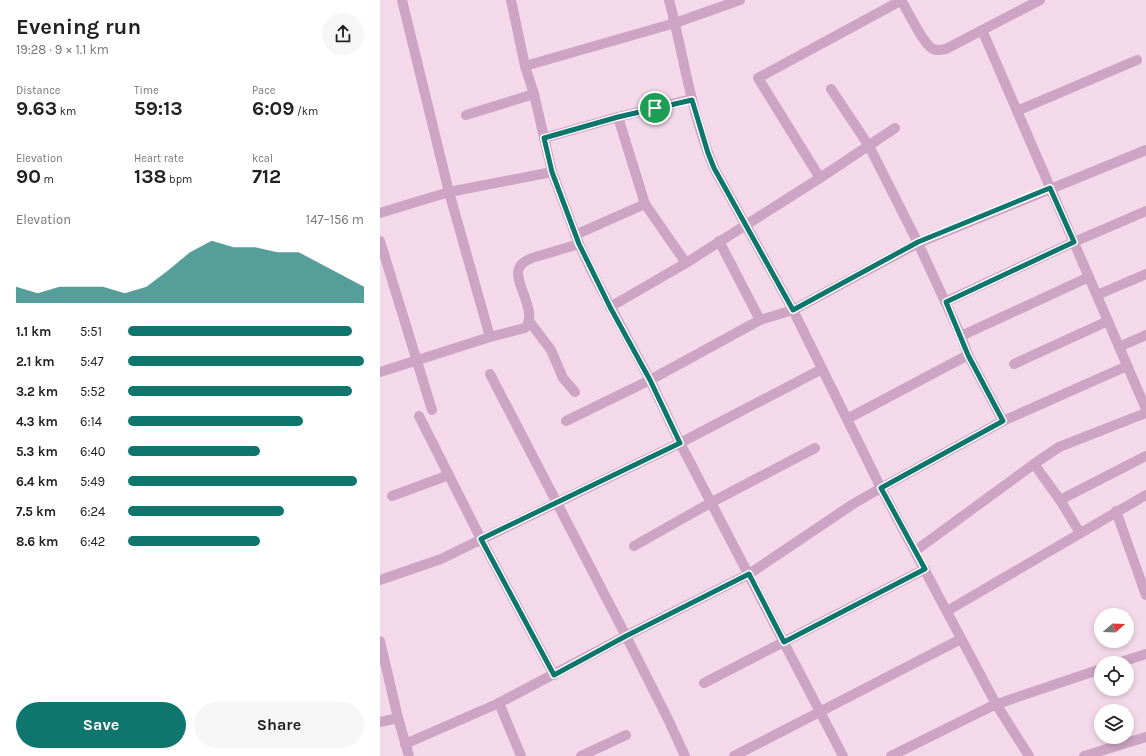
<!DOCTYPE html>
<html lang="en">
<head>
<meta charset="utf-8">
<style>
	:root { --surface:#fff; --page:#f6f6f6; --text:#222; --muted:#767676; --accent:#0f766e }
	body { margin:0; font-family:Karla,sans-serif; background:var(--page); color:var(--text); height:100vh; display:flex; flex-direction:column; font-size:15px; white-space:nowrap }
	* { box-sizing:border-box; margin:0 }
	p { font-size:13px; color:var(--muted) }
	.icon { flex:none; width:22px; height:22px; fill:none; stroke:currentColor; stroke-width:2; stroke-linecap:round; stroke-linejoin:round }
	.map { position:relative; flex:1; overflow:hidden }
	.side { display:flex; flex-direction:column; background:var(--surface); width:380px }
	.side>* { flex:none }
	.needle { width:26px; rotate:71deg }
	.controls { position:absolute; left:714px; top:608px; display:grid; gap:8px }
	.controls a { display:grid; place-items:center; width:40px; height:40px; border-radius:50%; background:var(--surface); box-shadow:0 2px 6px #0003; font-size:20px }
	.pin { position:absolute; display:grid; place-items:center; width:34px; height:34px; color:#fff; margin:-17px; border:2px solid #fff; border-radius:50%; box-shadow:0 1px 4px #0007 }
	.round { display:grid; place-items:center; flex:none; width:42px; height:42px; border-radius:21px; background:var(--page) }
	.overview { display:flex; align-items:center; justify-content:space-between; height:68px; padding:0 16px }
	h1 { font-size:22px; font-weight:700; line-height:30px }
	.figures { display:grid; grid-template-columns:repeat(3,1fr); gap:6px; height:68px; padding:4px 16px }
	.figures div { display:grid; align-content:center }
	.figures b { font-size:20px; font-weight:700 }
	.figures small { font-size:11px; font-weight:400 }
	.figures p { font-size:11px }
	.chart { height:112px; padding:8px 16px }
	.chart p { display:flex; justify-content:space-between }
	.chart svg { width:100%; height:72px; margin-top:4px; fill:var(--accent); opacity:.7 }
	.primary-button { display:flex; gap:8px; margin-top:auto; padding:8px 16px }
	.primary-button a { flex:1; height:46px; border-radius:24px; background:var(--accent); color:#fff; font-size:16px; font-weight:700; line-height:46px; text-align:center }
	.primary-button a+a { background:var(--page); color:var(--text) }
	ul { padding:0 16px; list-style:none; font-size:13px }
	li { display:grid; grid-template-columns:64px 48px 1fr; align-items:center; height:30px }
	li i { height:10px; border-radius:5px; background:var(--accent) }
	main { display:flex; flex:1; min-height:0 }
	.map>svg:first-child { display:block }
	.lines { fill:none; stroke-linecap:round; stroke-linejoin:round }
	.minor { stroke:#cda4c3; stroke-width:10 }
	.route-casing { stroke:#fff; stroke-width:8 }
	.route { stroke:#0f766e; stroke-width:5 }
</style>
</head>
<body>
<main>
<section class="side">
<div class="overview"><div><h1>Evening run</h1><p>19:28 · 9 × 1.1 km</p></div><a class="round"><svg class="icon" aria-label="share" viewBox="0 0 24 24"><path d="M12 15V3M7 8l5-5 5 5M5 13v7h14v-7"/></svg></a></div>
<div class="figures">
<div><p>Distance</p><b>9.63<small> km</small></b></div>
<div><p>Time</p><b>59:13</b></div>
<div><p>Pace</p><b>6:09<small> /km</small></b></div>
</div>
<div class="figures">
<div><p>Elevation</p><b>90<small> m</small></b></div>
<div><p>Heart rate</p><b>138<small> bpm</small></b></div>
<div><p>kcal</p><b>712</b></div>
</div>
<div class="chart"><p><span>Elevation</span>147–156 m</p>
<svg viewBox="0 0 160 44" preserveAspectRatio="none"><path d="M0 44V34L10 38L20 34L30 34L40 34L50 38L60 34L70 24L80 13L90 6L100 10L110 10L120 13L130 13L140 20L150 27L160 34V44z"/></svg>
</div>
<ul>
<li><b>1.1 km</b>5:51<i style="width:95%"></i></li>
<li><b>2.1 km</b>5:47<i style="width:100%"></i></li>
<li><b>3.2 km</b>5:52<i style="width:95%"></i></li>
<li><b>4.3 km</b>6:14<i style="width:74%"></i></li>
<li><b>5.3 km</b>6:40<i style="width:56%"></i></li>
<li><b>6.4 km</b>5:49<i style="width:97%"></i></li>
<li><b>7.5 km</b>6:24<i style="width:66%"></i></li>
<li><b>8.6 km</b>6:42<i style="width:56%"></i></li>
</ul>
<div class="primary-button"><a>Save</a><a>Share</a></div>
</section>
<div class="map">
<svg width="766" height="756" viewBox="0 0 766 756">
	<rect width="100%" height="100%" fill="#f4d9eb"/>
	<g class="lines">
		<g class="minor">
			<path d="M22,0L69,192L110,337"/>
			<path d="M131,0L145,66L154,94L172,172L199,244L213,274L270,380L300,443L463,756"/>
			<path d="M289,0C304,56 311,114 334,168L413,310L501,488L616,704L649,756"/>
			<path d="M521,0C528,11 543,44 553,49C557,51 561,50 566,49L660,0"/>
			<path d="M602,30L766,409"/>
			<path d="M145,66L295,23L360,0"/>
			<path d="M451,89L489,146L538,243L581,336L588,355L623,421"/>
			<path d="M637,111L757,60"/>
			<path d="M86,115L154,94"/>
			<path d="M238,117L265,204L306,263"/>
			<path d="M164,138L238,117L312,99"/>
			<path d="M440,178L378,78L522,0"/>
			<path d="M0,213L69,192L172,172"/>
			<path d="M195,235L265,204"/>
			<path d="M0,241L52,410"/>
			<path d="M717,295L766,274"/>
			<path d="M565,302L694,242L766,211"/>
			<path d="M230,307L306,263L440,178L515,128"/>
			<path d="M380,320L413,310L538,243L766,150"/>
			<path d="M149,321L171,350L183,378L195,392"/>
			<path d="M581,336L709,277"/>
			<path d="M739,347L766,335"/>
			<path d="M634,364L728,321"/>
			<path d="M0,372L110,337L145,328C160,311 129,279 141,265C144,261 148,260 152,258L199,244"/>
			<path d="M110,374L246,636L288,719L305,756"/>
			<path d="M39,416L101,539L174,675"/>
			<path d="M467,419L588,355"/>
			<path d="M186,421L270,380L380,320L339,241"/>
			<path d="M654,464L679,447L766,413"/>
			<path d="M12,496L69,475"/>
			<path d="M680,500L766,456"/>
			<path d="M736,511L766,595"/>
			<path d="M254,546L332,502L435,448"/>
			<path d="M535,551L654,464L680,500L700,533"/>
			<path d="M0,580L61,559L300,443L442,369"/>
			<path d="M567,611L766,495"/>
			<path d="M0,641L18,718L29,756"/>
			<path d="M738,663L766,654"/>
			<path d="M324,683L545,569"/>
			<path d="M119,703L141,756"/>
			<path d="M0,722L18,718"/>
			<path d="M25,744L119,703L246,636L369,574L473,504L501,488L623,421L747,366"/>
			<path d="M201,756L246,735"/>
			<path d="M354,756L581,639"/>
			<path d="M511,756L614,705L721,669"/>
			<path d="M704,756L766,737"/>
		</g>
	</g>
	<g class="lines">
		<defs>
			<path id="route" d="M312,100L328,153L334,168L413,310L538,242L670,188L694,242L566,302L588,355L623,421L501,488L545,569L404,642L369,574L246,636L174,675L101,539L300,443L270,380L230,307L199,244L172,172L164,138L238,117Z"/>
		</defs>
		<use href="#route" class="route-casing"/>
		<use href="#route" class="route"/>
	</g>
</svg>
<div class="controls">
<a><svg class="needle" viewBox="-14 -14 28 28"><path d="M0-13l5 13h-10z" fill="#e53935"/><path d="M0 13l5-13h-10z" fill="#767676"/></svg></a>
<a><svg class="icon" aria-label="locate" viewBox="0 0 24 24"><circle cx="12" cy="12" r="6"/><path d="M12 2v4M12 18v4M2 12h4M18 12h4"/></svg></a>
<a><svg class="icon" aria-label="layers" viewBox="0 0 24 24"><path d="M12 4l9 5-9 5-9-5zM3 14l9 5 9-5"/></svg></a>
</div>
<div class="pin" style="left:275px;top:108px;background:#1e9e55"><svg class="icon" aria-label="arrive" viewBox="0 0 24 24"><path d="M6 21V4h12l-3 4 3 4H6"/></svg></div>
</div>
</main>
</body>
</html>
